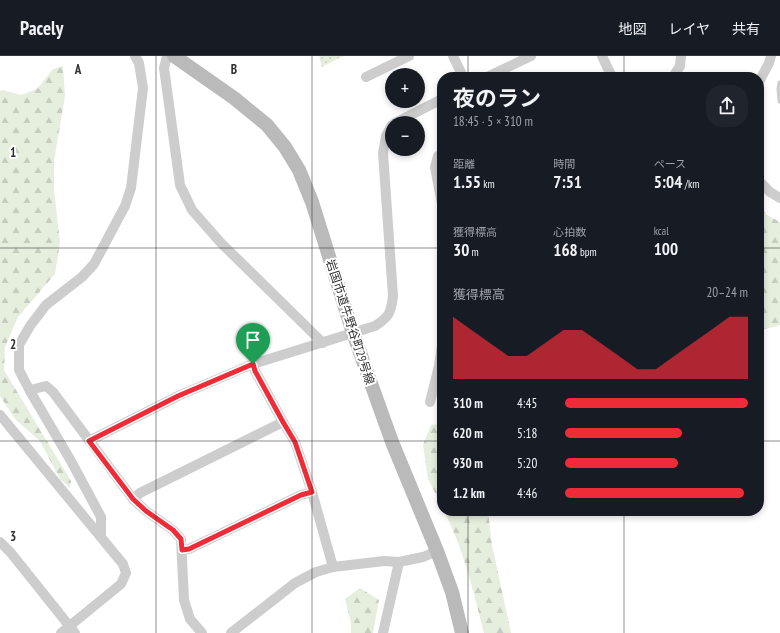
<!DOCTYPE html>
<html lang="ja">
<head>
<meta charset="utf-8">
<style>
	:root { --surface:#171b24; --page:#20242c; --text:#f1f3f6; --muted:#9ea1a6; --line:#363941; --accent:#ed2c38 }
	body { margin:0; font-family:"PT Sans Narrow","Noto Sans JP",sans-serif; background:var(--page); color:var(--text); height:100vh; display:flex; flex-direction:column; font-size:15px; white-space:nowrap }
	* { box-sizing:border-box; margin:0 }
	p { font-size:13px; color:var(--muted) }
	.icon { flex:none; width:22px; height:22px; fill:none; stroke:currentColor; stroke-width:2; stroke-linecap:round; stroke-linejoin:round }
	.map { position:relative; flex:1; overflow:hidden }
	.drawer { position:absolute; left:437px; top:16px; width:327px; height:444px; display:flex; flex-direction:column; background:var(--surface); border-radius:16px; box-shadow:0 2px 6px #0003 }
	.drawer>* { flex:none }
	.fabs { position:absolute; left:385px; top:12px; display:grid; gap:8px }
	.fabs a { display:grid; place-items:center; width:40px; height:40px; border-radius:50%; background:var(--surface); box-shadow:0 2px 6px #0003; font-size:20px }
	.pin { position:absolute; display:grid; place-items:center; width:34px; height:34px; color:#fff; margin:-41px -17px; border-radius:50% 50% 50% 0; rotate:-45deg; box-shadow:0 0 4px #0007 }
	.pin .icon { rotate:45deg }
	.round { display:grid; place-items:center; flex:none; width:42px; height:42px; border-radius:16px; background:var(--page) }
	.overview { display:flex; align-items:center; justify-content:space-between; height:68px; padding:0 16px }
	h1 { font-size:22px; font-weight:700; line-height:30px }
	.stats { display:grid; grid-template-columns:repeat(3,1fr); gap:6px; height:68px; padding:4px 16px }
	.stats div { display:grid; align-content:center }
	.stats b { font-size:17px; font-weight:700 }
	.stats small { font-size:11px; font-weight:400 }
	.stats p { font-size:11px }
	.chart { height:112px; padding:8px 16px }
	.chart p { display:flex; justify-content:space-between }
	.chart svg { width:100%; height:72px; margin-top:4px; fill:var(--accent); opacity:.7 }
	ul { padding:0 16px; list-style:none; font-size:13px }
	li { display:grid; grid-template-columns:64px 48px 1fr; align-items:center; height:30px }
	li i { height:10px; border-radius:5px; background:var(--accent) }
	header { display:flex; align-items:center; gap:24px; box-sizing:border-box; height:56px; padding:0 20px; background:var(--surface); border-bottom:1px solid var(--line) }
	header strong { font-size:19px }
	nav { display:flex; gap:22px; margin-inline-start:auto; font-size:14px }
	.map>svg:first-child { display:block }
	.forest { fill:url(#forest-firs) }
	.park { fill:url(#park-dots) }
	.lines { fill:none; stroke-linecap:round; stroke-linejoin:round }
	.lane { stroke:#cdcdcd; stroke-width:5 }
	.street { stroke:#cdcdcd; stroke-width:10 }
	.secondary { stroke:#bababa; stroke-width:14 }
	.route-casing { stroke:#fff; stroke-width:8 }
	.route { stroke:#ed2c38; stroke-width:5 }
	.grid { fill:none; stroke:#303030; stroke-width:1; stroke-opacity:0.55 }
	.labels { text-anchor:middle; stroke-width:4; stroke-linejoin:round; paint-order:stroke }
	.street-label { font-size:12px; fill:#303030; stroke:#fff }
	.grid-label { font-size:13px; text-anchor:middle; font-weight:bold; fill:#303030; stroke:#fff; stroke-width:4; stroke-linejoin:round; paint-order:stroke }
</style>
</head>
<body>
<header>
<strong>Pacely</strong>
<nav><a>地図</a><a>レイヤ</a><a>共有</a></nav>
</header>
<div class="map">
<svg width="780" height="577" viewBox="0 0 780 577">
	<defs>
		<pattern id="forest-firs" width="22" height="20" patternUnits="userSpaceOnUse"><rect width="22" height="20" fill="#e6eede"/><path d="M5 1l3.5 6h-7zM16 11l3.5 6h-7z" fill="#c6ccbf"/></pattern>
		<pattern id="park-dots" width="8" height="8" patternUnits="userSpaceOnUse"><rect width="8" height="8" fill="#e6eede"/><path d="M2 2h.1M6 6h.1" fill="none" stroke="#c6ccbf" stroke-width="1.8" stroke-linecap="round"/></pattern>
	</defs>
	<rect width="100%" height="100%" fill="#fff"/>
	<g class="forest">
		<path d="M63,10L65,40L54,105V133L60,187L55,218L18,261L5,291L4,314L71,425L70,432L60,423L40,385L15,363L0,340V35L3,34L21,39L37,33L53,13Z"/>
		<path d="M759,149L767,159L780,166V269L766,273L759,272Z"/>
		<path d="M442,368V450L428,423L423,389L431,369Z"/>
		<path d="M444,455H488L492,489L511,577H484C473,535 464,494 444,455Z"/>
		<path d="M360,532L379,544L373,577H351V567L345,543Z"/>
	</g>
	<path class="park" d="M319,0H343L322,11Z"/>
	<g class="lines">
		<path class="lane" d="M780,27L779,33L780,45"/>
		<g class="street">
			<path d="M167,0L164,12L180,129L192,154L221,187L323,287"/>
			<path d="M453,0L463,21"/>
			<path d="M602,0L610,17L613,21"/>
			<path d="M366,21L409,0"/>
			<path d="M487,21L531,0"/>
			<path d="M673,21L680,10L681,0"/>
			<path d="M759,26L769,7L771,0"/>
			<path d="M395,67L442,43"/>
			<path d="M442,98L438,100L435,111L442,148"/>
			<path d="M759,125L770,136L780,142"/>
			<path d="M253,308L255,315L283,366L295,386L312,436L333,511"/>
			<path d="M30,335L34,333L46,330L53,336L133,443L146,455L173,474L181,483L184,544L190,563L202,577"/>
			<path d="M430,346L439,310L442,289"/>
			<path d="M0,359L123,508L126,517L121,528L61,577"/>
			<path d="M89,385L178,340L253,308L375,270C389,261 391,257 393,240L383,97L386,80L392,69"/>
			<path d="M133,443L140,437L283,366"/>
			<path d="M101,481V461L71,405L30,335L19,314V289L30,270L46,249L82,221L94,208L125,150L131,132L143,32L139,7L135,0"/>
			<path d="M0,486L11,497L75,577"/>
			<path d="M182,494L189,493L301,439L312,436"/>
			<path d="M231,577L295,527L316,516L333,511L384,505L399,506L423,501L437,495"/>
			<path d="M383,577L399,506"/>
		</g>
		<path class="secondary" d="M174,0L234,42L267,69L285,91L299,114L312,146L353,277L392,386L437,495L452,536L462,577"/>
	</g>
	<g class="lines">
		<defs>
			<path id="route" d="M253,308L255,315L283,366L295,386L312,436L301,439L189,493L182,494L181,483L173,474L146,455L133,443L89,385L178,340Z"/>
		</defs>
		<use href="#route" class="route-casing"/>
		<use href="#route" class="route"/>
	</g>
	<path class="grid" d="M156,0V577M312,0V577M468,0V21M624,0V21M0,192H442M759,192H780M0,385H442M759,385H780M468,455V577M624,455V577"/>
	<g class="labels">
		<g class="street-label">
			<text transform="translate(350 266) rotate(72)" y="4">岩国市道牛野谷町29号線</text>
		</g>
	</g>
	<g class="grid-label">
		<text x="78" y="18">A</text>
		<text x="234" y="18">B</text>
		<text x="13" y="101">1</text>
		<text x="13" y="293">2</text>
		<text x="13" y="485">3</text>
	</g>
</svg>
<div class="fabs">
<a>+</a>
<a>−</a>
</div>
<div class="pin" style="left:253px;top:308px;background:#1e9e55"><svg class="icon" aria-label="arrive" viewBox="0 0 24 24"><path d="M6 21V4h12l-3 4 3 4H6"/></svg></div>
<section class="drawer">
<div class="overview"><div><h1>夜のラン</h1><p>18:45 · 5 × 310 m</p></div><a class="round"><svg class="icon" aria-label="share" viewBox="0 0 24 24"><path d="M12 15V3M7 8l5-5 5 5M5 13v7h14v-7"/></svg></a></div>
<div class="stats">
<div><p>距離</p><b>1.55<small> km</small></b></div>
<div><p>時間</p><b>7:51</b></div>
<div><p>ペース</p><b>5:04<small> /km</small></b></div>
</div>
<div class="stats">
<div><p>獲得標高</p><b>30<small> m</small></b></div>
<div><p>心拍数</p><b>168<small> bpm</small></b></div>
<div><p>kcal</p><b>100</b></div>
</div>
<div class="chart"><p><span>獲得標高</span>20–24 m</p>
<svg viewBox="0 0 160 44" preserveAspectRatio="none"><path d="M0 44V6L10 14L20 22L30 30L40 30L50 22L60 14L70 14L80 22L90 30L100 38L110 38L120 30L130 22L140 14L150 6L160 6V44z"/></svg>
</div>
<ul>
<li><b>310 m</b>4:45<i style="width:100%"></i></li>
<li><b>620 m</b>5:18<i style="width:64%"></i></li>
<li><b>930 m</b>5:20<i style="width:62%"></i></li>
<li><b>1.2 km</b>4:46<i style="width:98%"></i></li>
</ul>
</section>
</div>
</body>
</html>
